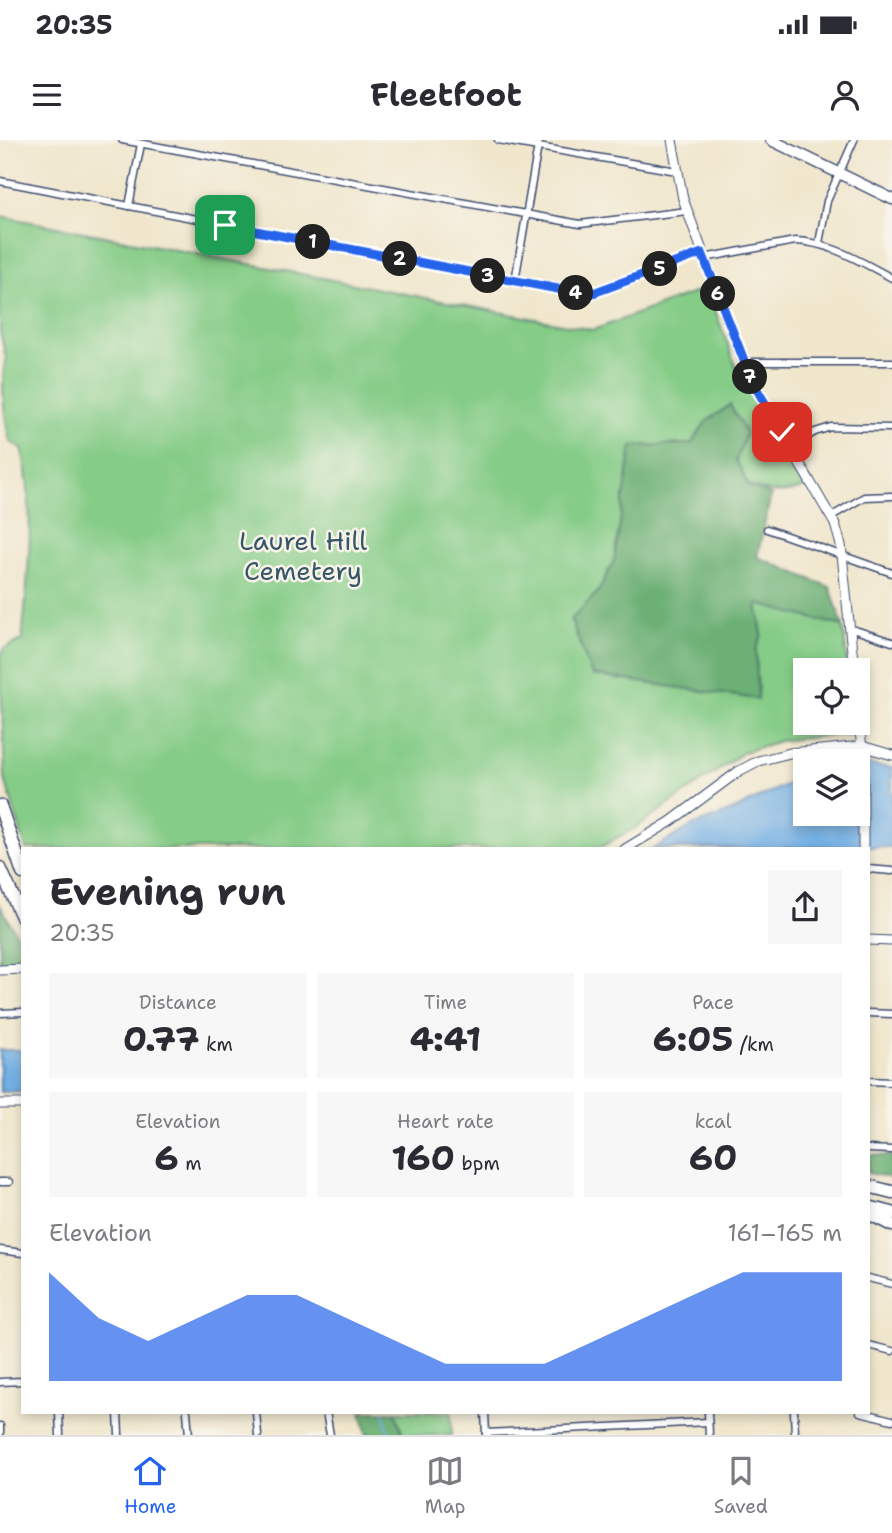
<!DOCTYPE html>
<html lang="en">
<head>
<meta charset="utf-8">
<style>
	:root { --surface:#fff; --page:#f7f7f7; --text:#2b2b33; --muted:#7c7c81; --line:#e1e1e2; --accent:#2563eb }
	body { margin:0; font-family:"Shantell Sans",sans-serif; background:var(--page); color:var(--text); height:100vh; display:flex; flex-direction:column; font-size:26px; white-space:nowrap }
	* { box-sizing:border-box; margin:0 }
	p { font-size:23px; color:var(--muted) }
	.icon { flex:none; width:38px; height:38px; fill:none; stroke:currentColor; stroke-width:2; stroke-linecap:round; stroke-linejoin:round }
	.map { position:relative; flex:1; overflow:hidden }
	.panel { position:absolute; left:21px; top:707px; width:849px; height:567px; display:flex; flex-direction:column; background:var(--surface); border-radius:0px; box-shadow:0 4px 10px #0003 }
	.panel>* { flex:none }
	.buttons { position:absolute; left:793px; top:518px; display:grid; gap:14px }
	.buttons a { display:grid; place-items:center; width:77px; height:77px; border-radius:0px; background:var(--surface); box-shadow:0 4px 10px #0003; font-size:35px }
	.pin { position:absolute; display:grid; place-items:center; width:60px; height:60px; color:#fff; margin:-30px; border-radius:14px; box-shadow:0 4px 10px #0006 }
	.km { position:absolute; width:35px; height:35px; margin:-18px; border-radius:50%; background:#222; color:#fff; font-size:19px; line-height:35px; text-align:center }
	.round { display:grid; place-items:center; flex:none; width:74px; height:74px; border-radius:0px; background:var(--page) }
	.head { display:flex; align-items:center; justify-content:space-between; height:119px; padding:0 28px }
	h1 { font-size:38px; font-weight:700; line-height:52px }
	.stats { display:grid; grid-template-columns:repeat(3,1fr); gap:10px; height:119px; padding:7px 28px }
	.stats div { display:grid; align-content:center; border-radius:0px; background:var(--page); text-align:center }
	.stats b { font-size:35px; font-weight:700 }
	.stats small { font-size:19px; font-weight:400 }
	.stats p { font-size:19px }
	.chart { height:196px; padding:14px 28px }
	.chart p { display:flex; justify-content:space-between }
	.chart svg { width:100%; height:126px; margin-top:7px; fill:var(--accent); opacity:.7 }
	.status { display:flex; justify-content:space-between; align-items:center; height:49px; padding:0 35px; background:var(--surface); direction:ltr }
	.status svg { height:19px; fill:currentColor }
	header { display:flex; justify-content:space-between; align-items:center; height:91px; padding:0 28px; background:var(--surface); font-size:32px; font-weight:700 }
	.tab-bar { display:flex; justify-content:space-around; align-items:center; height:98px; border-top:2px solid var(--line); background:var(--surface); font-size:19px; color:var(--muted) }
	.tab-bar a { display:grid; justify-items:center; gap:4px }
	.tab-bar .on { color:var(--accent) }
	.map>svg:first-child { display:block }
	.green { fill:#85cc87; stroke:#507e72; stroke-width:2 }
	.forest { fill:#6cb074; stroke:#447069; stroke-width:2 }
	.water { fill:#73afe4; stroke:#476fa1; stroke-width:2 }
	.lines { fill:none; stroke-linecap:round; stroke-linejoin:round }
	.stream { stroke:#73afe4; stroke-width:2 }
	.street-casing { stroke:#3b4a6e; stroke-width:9 }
	.secondary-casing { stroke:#3b4a6e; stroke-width:11 }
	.primary-casing { stroke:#3b4a6e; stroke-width:13 }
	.highway-casing { stroke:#3b4a6e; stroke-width:15 }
	.street { stroke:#fff; stroke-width:6 }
	.secondary { stroke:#fff; stroke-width:9 }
	.primary { stroke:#fff; stroke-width:10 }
	.highway { stroke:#fff; stroke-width:12 }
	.route-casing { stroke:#fff; stroke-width:14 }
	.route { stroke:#2563eb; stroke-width:9 }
	.labels { text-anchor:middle; stroke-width:5; stroke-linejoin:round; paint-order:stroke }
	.park-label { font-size:26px; fill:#365668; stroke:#f7f3e8 }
</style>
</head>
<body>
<div class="status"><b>20:35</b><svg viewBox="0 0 49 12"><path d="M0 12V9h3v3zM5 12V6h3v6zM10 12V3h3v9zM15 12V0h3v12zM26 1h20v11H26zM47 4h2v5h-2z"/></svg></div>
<header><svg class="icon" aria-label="menu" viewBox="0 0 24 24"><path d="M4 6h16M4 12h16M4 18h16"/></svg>Fleetfoot<svg class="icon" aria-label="person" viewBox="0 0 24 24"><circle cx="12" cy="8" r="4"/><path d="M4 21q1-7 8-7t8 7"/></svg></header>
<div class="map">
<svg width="892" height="1295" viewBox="0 0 892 1295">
	<rect width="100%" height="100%" fill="#f7f3e8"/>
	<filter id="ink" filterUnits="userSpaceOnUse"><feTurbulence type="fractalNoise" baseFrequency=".0143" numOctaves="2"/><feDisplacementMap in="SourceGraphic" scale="14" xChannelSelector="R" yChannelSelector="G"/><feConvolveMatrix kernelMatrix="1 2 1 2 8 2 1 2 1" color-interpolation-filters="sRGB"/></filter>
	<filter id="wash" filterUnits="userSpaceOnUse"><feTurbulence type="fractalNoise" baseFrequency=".00686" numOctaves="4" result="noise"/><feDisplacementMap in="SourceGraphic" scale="28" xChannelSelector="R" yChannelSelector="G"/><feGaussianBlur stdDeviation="1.57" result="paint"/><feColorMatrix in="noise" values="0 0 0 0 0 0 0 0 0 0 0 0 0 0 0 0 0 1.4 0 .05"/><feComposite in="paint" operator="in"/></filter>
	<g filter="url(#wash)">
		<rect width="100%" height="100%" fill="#f0e6cc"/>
		<g class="green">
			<path d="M0,76L593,190L707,148L739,235L745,233L812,344C786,356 774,355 748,345L736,320L746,293L730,265L706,282L691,304L633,306L614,421L598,452L571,480L592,535L758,559L756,510L762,495L757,464L843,486L848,530H805V583H853L854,593L779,601L744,612L637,687L597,709H26L5,639L0,518L4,509L22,500C28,438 36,372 22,309L10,301C4,277 0,241 6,218L0,191Z"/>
			<path d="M395,1272H451L452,1295H403Z"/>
		</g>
		<g class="forest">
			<path d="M730,265L746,294L736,320L748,346L771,355L757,417L830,447L843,486L757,464L762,495L756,510L758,559L592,535L571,480L598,452L614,421L632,306L691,304L706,282Z"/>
			<path d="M0,765L23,806V824L0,825Z"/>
			<path d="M868,1015L892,1016V1038L868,1033Z"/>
			<path d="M361,1272H395L403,1295H367Z"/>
		</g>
		<g class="water">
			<path d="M858,623L892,628V707L653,709L692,686L732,671L805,635V674H858Z"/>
			<path d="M0,910H23V951L0,952Z"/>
		</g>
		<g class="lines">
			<path class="stream" d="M384,1272L389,1295"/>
		</g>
	</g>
	<g filter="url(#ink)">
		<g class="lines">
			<defs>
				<g id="street">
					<path d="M122,0L580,84L687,71"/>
					<path d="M498,0L677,31"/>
					<path d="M0,41L585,154H593L702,113"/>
					<path d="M129,66L141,4"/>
					<path d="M819,103L827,61L854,0"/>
					<path d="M704,118L795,101C830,102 861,122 892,138"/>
					<path d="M515,141L539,0"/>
					<path d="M744,224L752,222H892"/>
					<path d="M791,306L815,292L831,287L892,288"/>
					<path d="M832,376L864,357L892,356"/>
					<path d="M767,389L892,433"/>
					<path d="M849,488L892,502"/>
					<path d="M868,729L892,731"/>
					<path d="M0,873L23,872"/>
					<path d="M868,873L892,874"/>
					<path d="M868,941L892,942"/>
					<path d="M868,1009L892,1010"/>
					<path d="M0,1042H9"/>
					<path d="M0,1110L23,1113"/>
					<path d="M868,1138L892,1144"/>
					<path d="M868,1205L892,1211"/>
					<path d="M0,1242L23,1241"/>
					<path d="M59,1272L60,1295"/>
					<path d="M118,1272L119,1295"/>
					<path d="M187,1272L189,1295"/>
					<path d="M256,1272L258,1295"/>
					<path d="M326,1272L330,1295"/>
					<path d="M485,1272L486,1295"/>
					<path d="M708,1272L709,1295"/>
					<path d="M794,1272L795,1295"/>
					<path d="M860,1272L892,1280"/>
					<path d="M0,1286V1295"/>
					<path d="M486,1293L708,1282"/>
				</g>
				<g id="secondary">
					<path d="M672,0L683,59L744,224L761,258L835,384L841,405L854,530"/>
					<path d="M858,569L863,621V709"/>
					<path d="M625,709L670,682L739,631L758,621L790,613L862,606L892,615"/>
					<path d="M868,800L892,801"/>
					<path d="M0,830L23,829"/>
					<path d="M0,964H23"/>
				</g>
				<path id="primary" d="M771,0L892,59"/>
				<g id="highway">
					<path d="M0,666L23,733"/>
					<path d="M0,728L23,779"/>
					<path d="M868,1046L892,1052"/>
					<path d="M868,1067L892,1073"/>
					<path d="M868,1073L892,1085"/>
				</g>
			</defs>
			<use href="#street" class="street-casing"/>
			<use href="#secondary" class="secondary-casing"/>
			<use href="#primary" class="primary-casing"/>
			<use href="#highway" class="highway-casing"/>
			<use href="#street" class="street"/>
			<use href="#secondary" class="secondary"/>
			<use href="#primary" class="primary"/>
			<use href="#highway" class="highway"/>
		</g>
	</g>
	<g class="lines" filter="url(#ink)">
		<defs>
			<path id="route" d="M225,85L584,154L593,153L702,113L752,241L782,292"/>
		</defs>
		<use href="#route" class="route-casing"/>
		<use href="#route" class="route"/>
	</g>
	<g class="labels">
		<g class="park-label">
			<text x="303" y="410">Laurel Hill<tspan x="303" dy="30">Cemetery</tspan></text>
		</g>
	</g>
</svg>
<div class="buttons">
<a><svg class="icon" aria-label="locate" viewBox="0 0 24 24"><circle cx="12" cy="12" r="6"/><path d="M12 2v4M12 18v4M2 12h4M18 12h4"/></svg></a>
<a><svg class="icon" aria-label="layers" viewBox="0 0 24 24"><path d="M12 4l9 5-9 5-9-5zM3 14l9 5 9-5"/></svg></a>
</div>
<div class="pin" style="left:225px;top:85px;background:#1e9e55"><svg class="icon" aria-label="arrive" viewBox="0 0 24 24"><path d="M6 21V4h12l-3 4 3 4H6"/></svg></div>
<div class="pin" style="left:782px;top:292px;background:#d93025"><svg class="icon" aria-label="check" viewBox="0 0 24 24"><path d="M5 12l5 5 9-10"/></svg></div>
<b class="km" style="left:313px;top:102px">1</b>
<b class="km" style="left:400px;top:119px">2</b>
<b class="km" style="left:488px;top:136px">3</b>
<b class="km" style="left:576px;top:153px">4</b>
<b class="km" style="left:660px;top:129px">5</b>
<b class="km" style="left:718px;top:154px">6</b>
<b class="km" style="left:750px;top:237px">7</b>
<section class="panel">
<div class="head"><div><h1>Evening run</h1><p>20:35</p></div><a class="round"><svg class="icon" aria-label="share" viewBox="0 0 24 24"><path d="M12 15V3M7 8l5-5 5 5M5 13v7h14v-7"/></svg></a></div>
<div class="stats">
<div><p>Distance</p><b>0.77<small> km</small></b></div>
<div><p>Time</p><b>4:41</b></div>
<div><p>Pace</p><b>6:05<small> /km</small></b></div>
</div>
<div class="stats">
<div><p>Elevation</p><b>6<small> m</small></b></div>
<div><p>Heart rate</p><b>160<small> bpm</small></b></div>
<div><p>kcal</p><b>60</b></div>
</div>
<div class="chart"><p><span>Elevation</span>161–165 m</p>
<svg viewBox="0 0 160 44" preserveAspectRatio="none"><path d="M0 44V6L10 22L20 30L30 22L40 14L50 14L60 22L70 30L80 38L90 38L100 38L110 30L120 22L130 14L140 6L150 6L160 6V44z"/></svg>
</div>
</section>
</div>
<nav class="tab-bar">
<a class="on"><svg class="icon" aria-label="home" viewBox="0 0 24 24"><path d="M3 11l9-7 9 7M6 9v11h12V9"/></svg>Home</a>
<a><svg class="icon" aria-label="map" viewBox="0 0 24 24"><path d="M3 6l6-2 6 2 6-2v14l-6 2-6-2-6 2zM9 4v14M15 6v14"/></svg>Map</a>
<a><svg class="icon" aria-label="saved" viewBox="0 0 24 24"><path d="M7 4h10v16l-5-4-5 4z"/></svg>Saved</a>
</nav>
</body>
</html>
